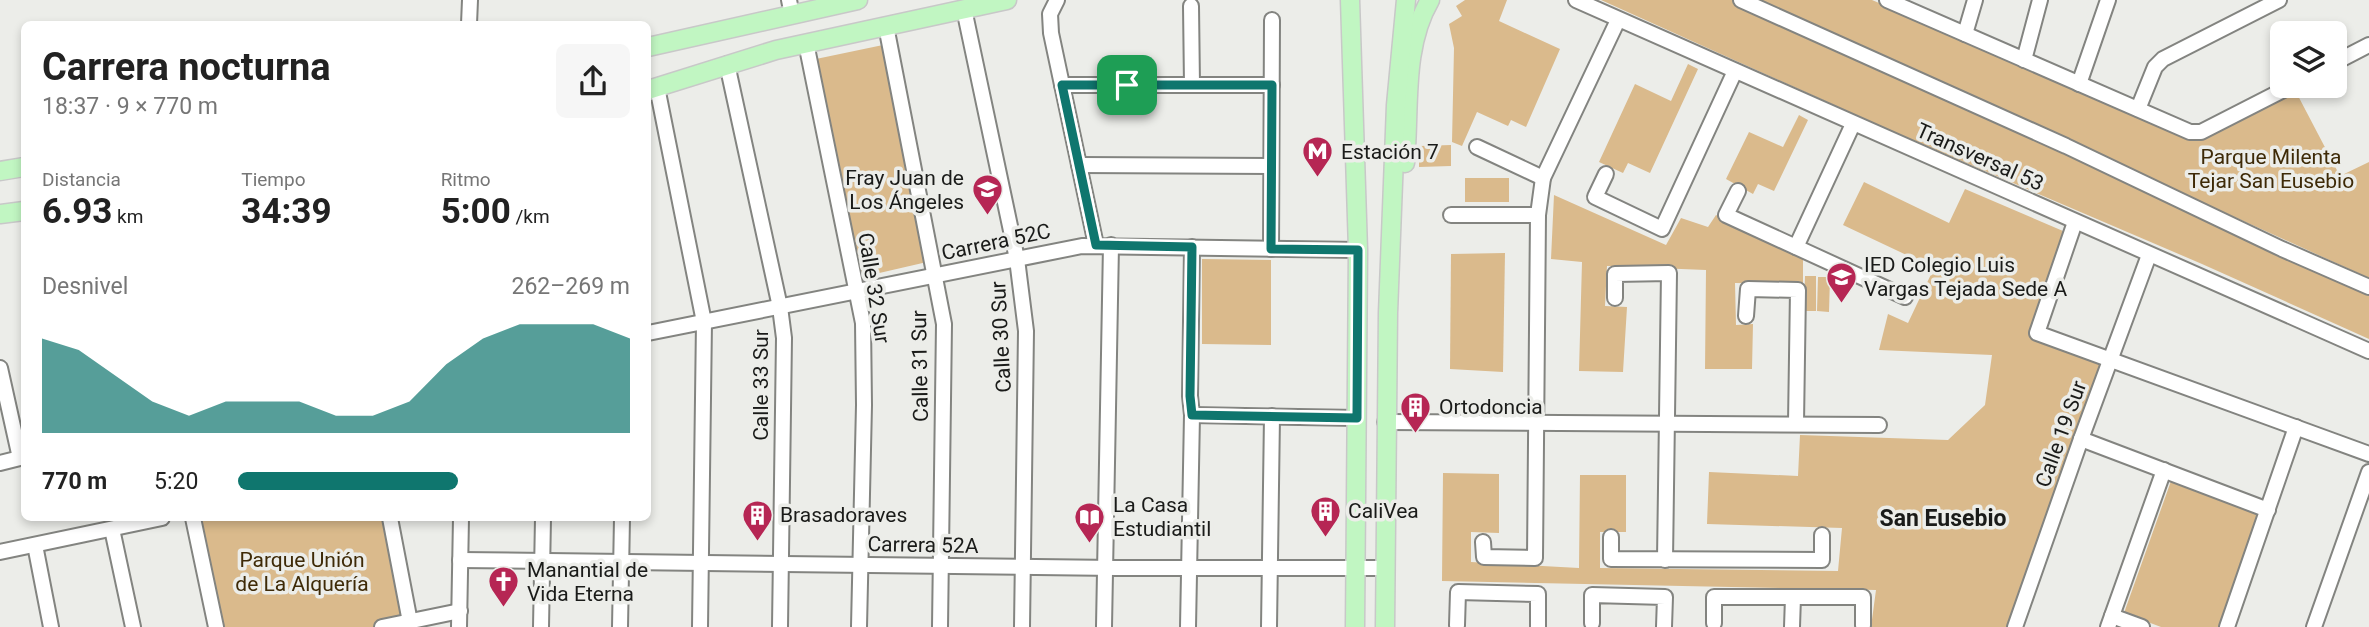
<!DOCTYPE html>
<html lang="es">
<head>
<meta charset="utf-8">
<style>
	:root { --surface:#fff; --page:#f6f6f6; --text:#222; --muted:#767676; --accent:#0f766e }
	body { margin:0; font-family:Roboto,sans-serif; background:var(--page); color:var(--text); height:100vh; display:flex; flex-direction:column; font-size:26px; white-space:nowrap }
	* { box-sizing:border-box; margin:0 }
	p { font-size:23px; color:var(--muted) }
	.icon { flex:none; width:38px; height:38px; fill:none; stroke:currentColor; stroke-width:2; stroke-linecap:round; stroke-linejoin:round }
	.map { position:relative; flex:1; overflow:hidden }
	.panel { position:absolute; left:21px; top:21px; width:630px; height:500px; display:flex; flex-direction:column; background:var(--surface); border-radius:10px; box-shadow:0 4px 10px #0003 }
	.panel>* { flex:none }
	.controls { position:absolute; left:2270px; top:21px; display:grid; gap:14px }
	.controls a { display:grid; place-items:center; width:77px; height:77px; border-radius:10px; background:var(--surface); box-shadow:0 4px 10px #0003; font-size:35px }
	.pin { position:absolute; display:grid; place-items:center; width:60px; height:60px; color:#fff; margin:-30px; border-radius:14px; box-shadow:0 4px 10px #0006 }
	.round { display:grid; place-items:center; flex:none; width:74px; height:74px; border-radius:10px; background:var(--page) }
	.summary { display:flex; align-items:center; justify-content:space-between; height:119px; padding:0 21px }
	h1 { font-size:38px; font-weight:700; line-height:52px }
	.metrics { display:grid; grid-template-columns:repeat(3,1fr); gap:10px; height:119px; padding:7px 21px }
	.metrics div { display:grid; align-content:center }
	.metrics b { font-size:35px; font-weight:700 }
	.metrics small { font-size:19px; font-weight:400 }
	.metrics p { font-size:19px }
	.chart { height:196px; padding:14px 21px }
	.chart p { display:flex; justify-content:space-between }
	.chart svg { width:100%; height:126px; margin-top:7px; fill:var(--accent); opacity:.7 }
	ul { padding:0 21px; list-style:none; font-size:23px }
	li { display:grid; grid-template-columns:112px 84px 1fr; align-items:center; height:52px }
	li i { height:18px; border-radius:9px; background:var(--accent) }
	.map>svg:first-child { display:block }
	.green { fill:#daba8c }
	.lines { fill:none; stroke-linecap:round; stroke-linejoin:round }
	.minor-casing { stroke:#838480; stroke-width:18 }
	.major-casing { stroke:#c8c8c8; stroke-width:21 }
	.minor { stroke:#fff; stroke-width:14 }
	.major { stroke:#c1f6c2; stroke-width:18 }
	.route-casing { stroke:#fff; stroke-width:14 }
	.route { stroke:#0f766e; stroke-width:9 }
	.labels { text-anchor:middle; stroke-width:7; stroke-linejoin:round; paint-order:stroke }
	.poi-label { font-size:21px; fill:#1a1b19; stroke:#ecede9; text-anchor:start }
	.street-label { font-size:21px; fill:#1a1b19; stroke:#ecede9 }
	.park-label { font-size:21px; fill:#3e2a07; stroke:#ecede9 }
	.neighbourhood-label { font-size:23px; font-weight:bold; fill:#1a1b19; stroke:#ecede9 }
</style>
</head>
<body>
<div class="map">
<svg width="2369" height="627" viewBox="0 0 2369 627">
	<rect width="100%" height="100%" fill="#ecede9"/>
	<g class="green">
		<path d="M1465,0H1507L1499,21L1560,49L1526,127L1511,120L1508,126L1477,112L1462,146L1452,142L1454,48L1449,24L1462,16L1456,6Z"/>
		<path d="M1601,0H1732L2369,294V339L2202,264L1894,132Z"/>
		<path d="M1756,0H1872L2082,89L2194,141L2202,140L2295,90L2340,176L2369,162V278Z"/>
		<path d="M883,45L927,262L862,277L816,59Z"/>
		<path d="M1688,64L1698,69L1650,173L1628,163L1623,173L1599,162L1635,84L1671,101Z"/>
		<path d="M1799,115L1808,120L1774,191L1758,184L1753,194L1726,179L1749,132L1783,147Z"/>
		<path d="M1451,145V166L1419,167V146Z"/>
		<rect x="1465" y="178" width="44" height="24"/>
		<path d="M1864,182L1949,223L1965,189L2063,231L2029,336L2102,363L2007,627H1871L1876,590L1442,581L1443,473L1499,474V533L1471,532V562L1579,568L1580,475H1626V532H1600V568L1838,571L1842,528L1707,524L1709,472L1798,476L1800,435L1948,440L1985,405L1992,355L1879,350L1888,314L1908,323L1934,268L1843,225Z"/>
		<path d="M1554,195L1666,245L1681,218L1708,227L1716,215L1803,259V284L1735,283L1736,325L1753,324L1752,369H1705L1706,270L1607,266L1605,306L1627,307L1623,372L1579,371L1582,262L1551,259Z"/>
		<path d="M1505,253L1503,372L1450,369L1451,254Z"/>
		<path d="M1202,259L1271,260V345L1202,344Z"/>
		<path d="M1805,276H1816V311H1804Z"/>
		<path d="M1818,277H1830L1829,312L1817,311Z"/>
		<path d="M2171,481L2259,514L2219,627H2161L2124,613Z"/>
		<path d="M196,518H388L408,621L375,627H218Z"/>
	</g>
	<g class="lines">
		<defs>
			<g id="minor">
				<path d="M789,0L792,15"/>
				<path d="M1057,0L1050,14L1051,33L1096,245"/>
				<path d="M1576,0L2369,351"/>
				<path d="M1741,0L2066,146L2282,249L2369,287"/>
				<path d="M1887,0L2190,132H2201L2291,86"/>
				<path d="M1191,6L1192,85"/>
				<path d="M964,9L1017,259L1026,331L1022,627"/>
				<path d="M469,24L470,0"/>
				<path d="M886,26L944,324L940,627"/>
				<path d="M1965,34L1975,0"/>
				<path d="M806,43L863,323L864,405L859,627"/>
				<path d="M2024,60L2040,0"/>
				<path d="M2334,63L2369,45"/>
				<path d="M727,64L780,307L784,338L780,627"/>
				<path d="M2079,84L2108,0"/>
				<path d="M1062,85H1272"/>
				<path d="M657,87L704,322L700,627"/>
				<path d="M2138,109L2155,67L2163,59L2279,0"/>
				<path d="M1477,147L1543,178"/>
				<path d="M1079,165L1271,166"/>
				<path d="M1606,174L1595,197L1662,229L1735,71"/>
				<path d="M1738,191L1726,215L1905,297"/>
				<path d="M1451,215H1538"/>
				<path d="M2075,222L2037,333L2369,454"/>
				<path d="M1796,247L1853,124"/>
				<path d="M1271,249L1272,20"/>
				<path d="M1615,298V274L1669,273L1665,560"/>
				<path d="M1746,316L1748,289L1798,290L1796,423"/>
				<path d="M648,333L1082,246L1358,250"/>
				<path d="M0,368L20,458"/>
				<path d="M1192,415L1357,418"/>
				<path d="M1385,422L1879,425"/>
				<path d="M2081,439L2268,510"/>
				<path d="M0,463L24,457"/>
				<path d="M193,518L216,627"/>
				<path d="M390,518L410,622"/>
				<path d="M112,529L133,627"/>
				<path d="M1611,537V559L1822,560V535"/>
				<path d="M1483,542L1484,557L1535,558L1538,215L1543,178L1618,20"/>
				<path d="M35,545L51,627"/>
				<path d="M0,552L162,518"/>
				<path d="M460,560L1116,568H1385"/>
				<path d="M2112,616L2142,627"/>
				<path d="M1592,623V595L1665,597L1664,627"/>
				<path d="M1714,623V597H1863V625"/>
				<path d="M1457,625L1458,592L1538,594V627"/>
				<path d="M382,627L460,611"/>
				<path d="M459,627L461,518"/>
				<path d="M541,627L543,518"/>
				<path d="M620,627L622,518"/>
				<path d="M1104,627L1111,245"/>
				<path d="M1188,627L1192,415L1190,396L1192,247"/>
				<path d="M1269,627L1272,416"/>
				<path d="M1792,627L1793,597"/>
				<path d="M2015,627L2081,439L2149,255"/>
				<path d="M2108,627L2164,470"/>
				<path d="M2227,627L2296,427"/>
				<path d="M2314,627L2369,472"/>
			</g>
			<g id="major">
				<path d="M1350,0L1358,250L1355,627"/>
				<path d="M648,47L858,0"/>
				<path d="M648,90L776,50L1007,0"/>
				<path d="M1405,163C1410,108 1402,48 1430,0"/>
				<path d="M0,171L24,167"/>
				<path d="M0,214L24,211"/>
				<path d="M1385,627L1388,313L1396,105L1406,0"/>
			</g>
		</defs>
		<use href="#minor" class="minor-casing"/>
		<use href="#major" class="major-casing"/>
		<use href="#minor" class="minor"/>
		<use href="#major" class="major"/>
	</g>
	<g class="lines">
		<defs>
			<path id="route" d="M1062,85H1272L1271,249L1358,250L1357,418L1192,415L1190,396L1192,247L1096,245Z"/>
		</defs>
		<use href="#route" class="route-casing"/>
		<use href="#route" class="route"/>
	</g>
	<defs>
		<symbol id="metro-pin" viewBox="-11 -11 22 30"><path d="M0 17L-7.5 6A9.5 9.5 0 1 1 7.5 6Z" fill="#b62654" stroke="#ecede9"/><path d="M-5.5 5V-5H-3L0 0L3-5H5.5V5H3V-.5L0 4L-3-.5V5Z" fill="#fff"/></symbol>
		<symbol id="school-pin" viewBox="-11 -11 22 30"><path d="M0 17L-7.5 6A9.5 9.5 0 1 1 7.5 6Z" fill="#b62654" stroke="#ecede9"/><path d="M0-5L7-2L0 1L-7-2ZM-4 1L0 2.5L4 1V4Q0 6-4 4Z" fill="#fff"/></symbol>
		<symbol id="building-pin" viewBox="-11 -11 22 30"><path d="M0 17L-7.5 6A9.5 9.5 0 1 1 7.5 6Z" fill="#b62654" stroke="#ecede9"/><path d="M-4-6H4V6H1V3H-1V6H-4ZM-2.5-4.3h1.7v1.8h-1.7ZM.8-4.3h1.7v1.8H.8ZM-2.5-1h1.7V.8h-1.7ZM.8-1h1.7V.8H.8Z" fill="#fff"/></symbol>
		<symbol id="library-pin" viewBox="-11 -11 22 30"><path d="M0 17L-7.5 6A9.5 9.5 0 1 1 7.5 6Z" fill="#b62654" stroke="#ecede9"/><path d="M-6-4Q-3-5.5-.7-3.5V5Q-3 3-6 4ZM6-4Q3-5.5 .7-3.5V5Q3 3 6 4Z" fill="#fff"/></symbol>
		<symbol id="church-pin" viewBox="-11 -11 22 30"><path d="M0 17L-7.5 6A9.5 9.5 0 1 1 7.5 6Z" fill="#b62654" stroke="#ecede9"/><path d="M-1.2-6h2.4v3.5h3.3v2.4h-3.3V6h-2.4V-.1h-3.3v-2.4h3.3Z" fill="#fff"/></symbol>
	</defs>
	<g fill-rule="evenodd">
		<use href="#metro-pin" x="1300" y="134" width="35" height="47"/>
		<use href="#school-pin" x="970" y="172" width="35" height="47"/>
		<use href="#school-pin" x="1824" y="260" width="35" height="47"/>
		<use href="#building-pin" x="1398" y="390" width="35" height="47"/>
		<use href="#building-pin" x="1308" y="494" width="35" height="47"/>
		<use href="#building-pin" x="740" y="498" width="35" height="47"/>
		<use href="#library-pin" x="1072" y="500" width="35" height="47"/>
		<use href="#church-pin" x="486" y="564" width="35" height="47"/>
	</g>
	<g class="labels">
		<g class="poi-label">
			<text x="1341" y="159">Estación 7</text>
			<text x="964" y="185" text-anchor="end">Fray Juan de<tspan x="964" dy="24">Los Ángeles</tspan></text>
			<text x="1864" y="272">IED Colegio Luis<tspan x="1864" dy="24">Vargas Tejada Sede A</tspan></text>
			<text x="1439" y="414">Ortodoncia</text>
			<text x="1113" y="512">La Casa<tspan x="1113" dy="24">Estudiantil</tspan></text>
			<text x="1348" y="518">CaliVea</text>
			<text x="780" y="522">Brasadoraves</text>
			<text x="527" y="577">Manantial de<tspan x="527" dy="24">Vida Eterna</tspan></text>
		</g>
		<g class="street-label">
			<text transform="translate(1980 157) rotate(24)" y="7">Transversal 53</text>
			<text transform="translate(996 242) rotate(-12)" y="7">Carrera 52C</text>
			<text transform="translate(874 288) rotate(81)" y="7">Calle 32 Sur</text>
			<text transform="translate(1001 337) rotate(-93)" y="7">Calle 30 Sur</text>
			<text transform="translate(920 366) rotate(-91)" y="7">Calle 31 Sur</text>
			<text transform="translate(761 385) rotate(-90)" y="7">Calle 33 Sur</text>
			<text transform="translate(2061 434) rotate(-70)" y="7">Calle 19 Sur</text>
			<text transform="translate(923 545) rotate(1)" y="7">Carrera 52A</text>
		</g>
		<g class="park-label">
			<text x="2271" y="164">Parque Milenta<tspan x="2271" dy="24">Tejar San Eusebio</tspan></text>
			<text x="302" y="567">Parque Unión<tspan x="302" dy="24">de La Alquería</tspan></text>
		</g>
		<g class="neighbourhood-label">
			<text x="1943" y="526">San Eusebio</text>
		</g>
	</g>
</svg>
<div class="controls">
<a><svg class="icon" aria-label="layers" viewBox="0 0 24 24"><path d="M12 4l9 5-9 5-9-5zM3 14l9 5 9-5"/></svg></a>
</div>
<div class="pin" style="left:1127px;top:85px;background:#1e9e55"><svg class="icon" aria-label="arrive" viewBox="0 0 24 24"><path d="M6 21V4h12l-3 4 3 4H6"/></svg></div>
<section class="panel">
<div class="summary"><div><h1>Carrera nocturna</h1><p>18:37 · 9 × 770 m</p></div><a class="round"><svg class="icon" aria-label="share" viewBox="0 0 24 24"><path d="M12 15V3M7 8l5-5 5 5M5 13v7h14v-7"/></svg></a></div>
<div class="metrics">
<div><p>Distancia</p><b>6.93<small> km</small></b></div>
<div><p>Tiempo</p><b>34:39</b></div>
<div><p>Ritmo</p><b>5:00<small> /km</small></b></div>
</div>
<div class="chart"><p><span>Desnivel</span>262–269 m</p>
<svg viewBox="0 0 160 44" preserveAspectRatio="none"><path d="M0 44V11L10 15L20 24L30 33L40 38L50 33L60 33L70 33L80 38L90 38L100 33L110 20L120 11L130 6L140 6L150 6L160 11V44z"/></svg>
</div>
<ul>
<li><b>770 m</b>5:20<i style="width:56%"></i></li>
</ul>
</section>
</div>
</body>
</html>
